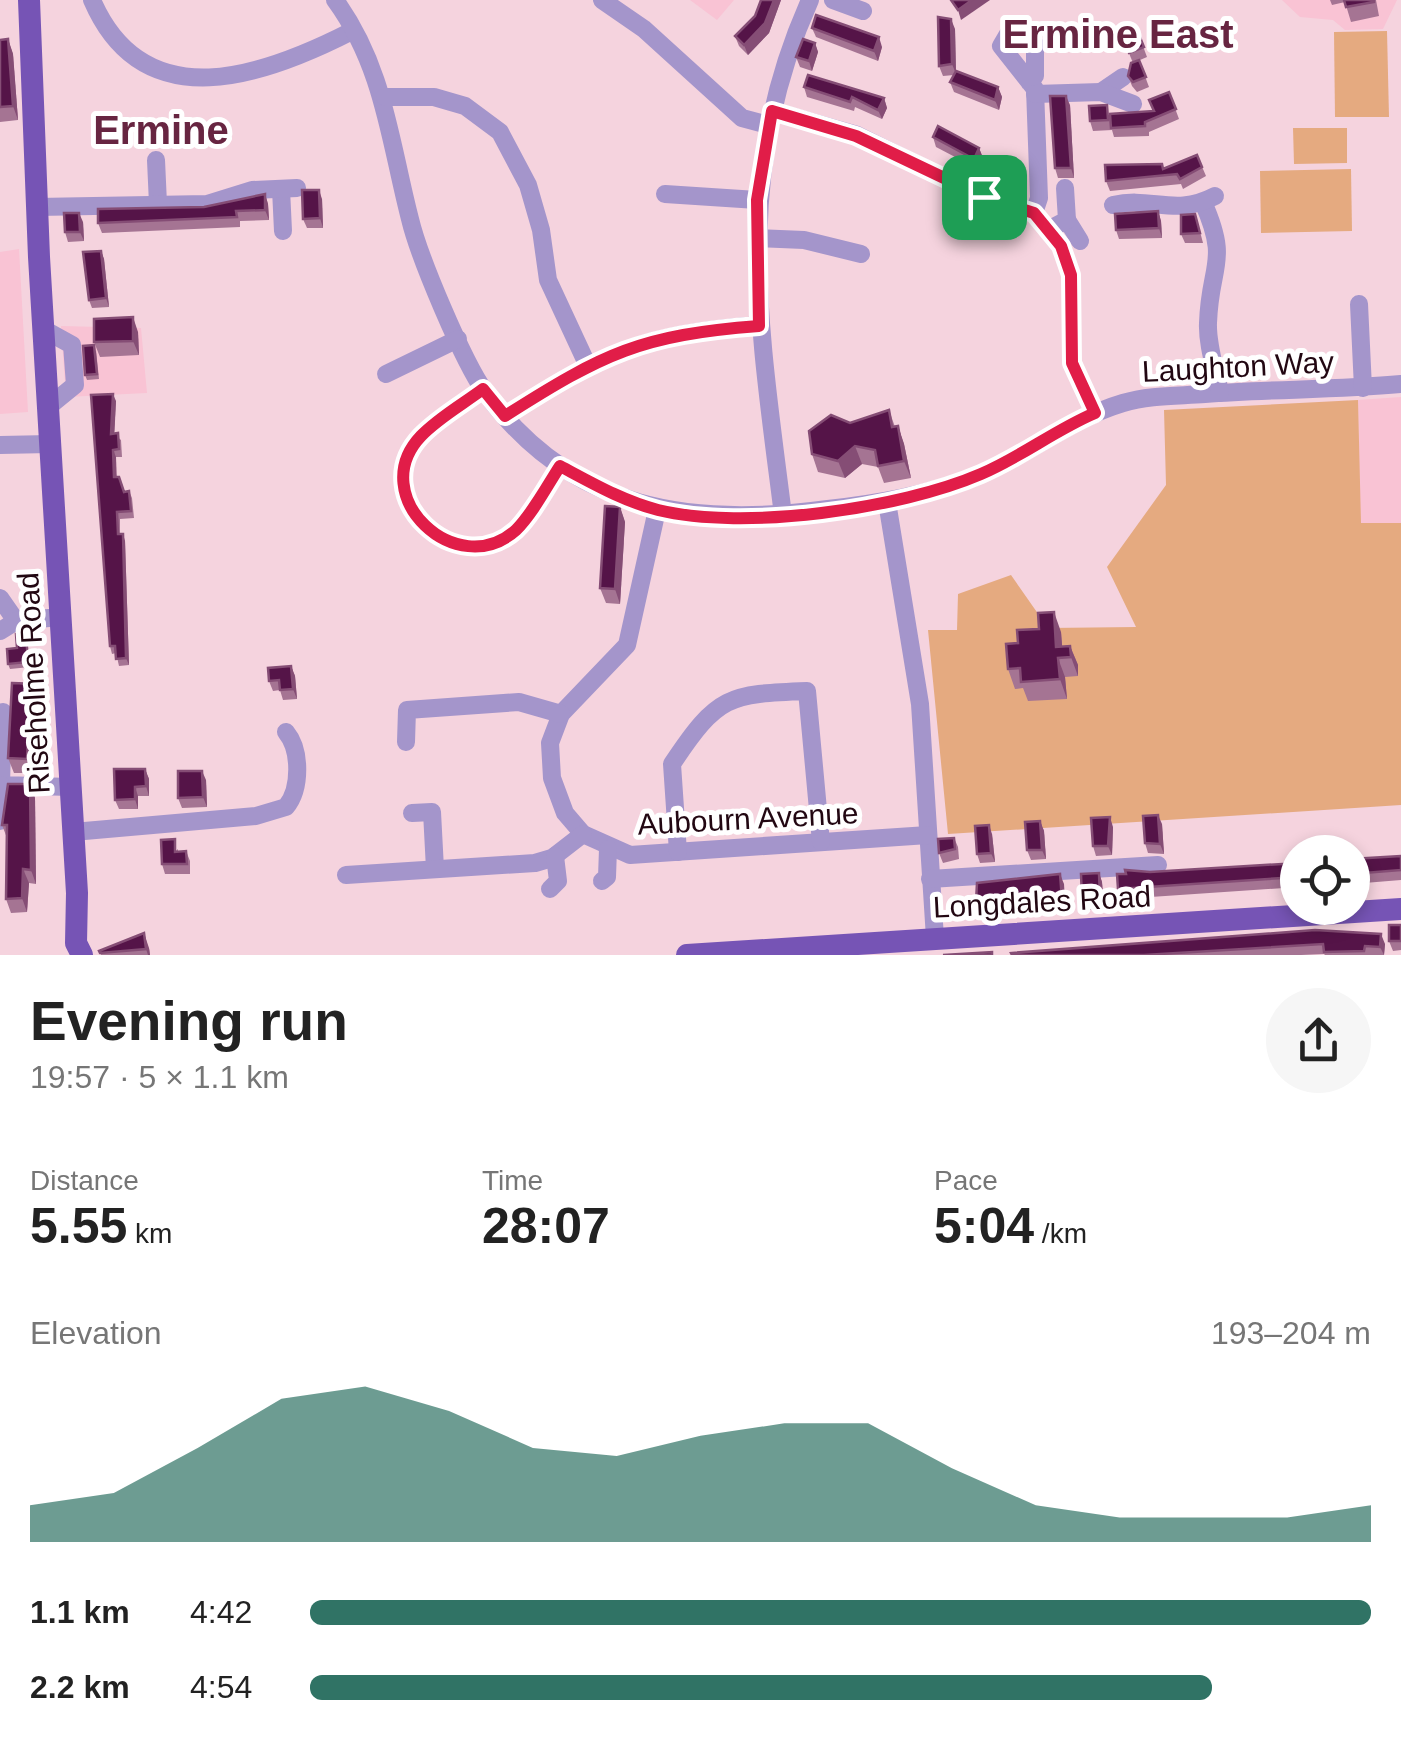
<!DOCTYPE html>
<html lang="en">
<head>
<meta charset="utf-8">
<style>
	:root { --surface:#fff; --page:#f6f6f6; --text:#222; --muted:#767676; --accent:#307365 }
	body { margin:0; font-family:Arial,sans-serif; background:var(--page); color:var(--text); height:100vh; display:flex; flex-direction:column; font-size:38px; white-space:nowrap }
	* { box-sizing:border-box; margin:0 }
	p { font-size:32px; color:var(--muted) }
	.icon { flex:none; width:55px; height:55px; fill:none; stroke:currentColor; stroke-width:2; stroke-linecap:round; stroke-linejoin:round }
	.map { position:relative; height:955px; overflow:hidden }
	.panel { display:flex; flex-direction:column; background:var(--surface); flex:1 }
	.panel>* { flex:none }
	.tools { position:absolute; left:1280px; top:835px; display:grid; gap:20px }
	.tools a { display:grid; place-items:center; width:90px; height:90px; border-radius:50%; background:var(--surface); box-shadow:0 5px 15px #0003; font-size:50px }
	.pin { position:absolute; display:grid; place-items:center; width:85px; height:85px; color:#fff; margin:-42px; border-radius:20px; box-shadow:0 5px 15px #0006 }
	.round { display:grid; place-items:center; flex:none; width:105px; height:105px; border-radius:52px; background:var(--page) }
	.headline { display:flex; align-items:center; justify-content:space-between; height:170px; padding:0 30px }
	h1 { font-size:55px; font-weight:800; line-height:75px }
	.stats { display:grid; grid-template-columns:repeat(3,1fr); gap:15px; height:170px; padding:10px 30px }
	.stats div { display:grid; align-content:center }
	.stats b { font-size:50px; font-weight:800 }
	.stats small { font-size:28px; font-weight:400 }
	.stats p { font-size:28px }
	.chart { height:280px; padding:20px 30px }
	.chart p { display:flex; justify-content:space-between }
	.chart svg { width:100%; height:180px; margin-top:10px; fill:var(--accent); opacity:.7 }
	ul { padding:0 30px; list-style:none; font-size:32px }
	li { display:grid; grid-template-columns:160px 120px 1fr; align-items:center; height:75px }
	li i { height:25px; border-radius:12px; background:var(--accent) }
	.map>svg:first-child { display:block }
	.built { fill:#f9c3d4 }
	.green { fill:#e5aa80 }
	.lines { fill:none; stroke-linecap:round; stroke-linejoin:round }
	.minor { stroke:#a495cb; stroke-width:18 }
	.major { stroke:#7654b5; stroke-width:22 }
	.wall { fill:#a57493 }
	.shaded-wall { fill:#854d75 }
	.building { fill:#551448; stroke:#854d75; stroke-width:2.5 }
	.route-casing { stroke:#fff; stroke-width:20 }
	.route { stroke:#e11d48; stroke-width:12 }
	.labels { text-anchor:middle; stroke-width:10; stroke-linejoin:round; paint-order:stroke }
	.street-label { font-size:30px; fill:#220712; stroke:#fff }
	.district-label { font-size:40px; font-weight:bold; fill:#672541; stroke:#fff }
</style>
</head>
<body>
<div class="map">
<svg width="1401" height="955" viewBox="0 0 1401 955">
	<rect width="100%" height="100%" fill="#f5d3de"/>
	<g class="built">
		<path d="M690,0H734L717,20Z"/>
		<path d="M1282,0H1397L1383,29L1345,30L1333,20L1300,17Z"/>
		<path d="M19,249L28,412L0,414V252Z"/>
		<path d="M61,326L141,328L147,393L66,397Z"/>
		<path d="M1401,397V523L1360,524L1358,400Z"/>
	</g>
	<g class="green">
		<path d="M1387,31L1389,117H1335L1334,32Z"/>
		<path d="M1293,128H1347V163L1294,164Z"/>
		<path d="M1351,169L1352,231L1261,233L1260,171Z"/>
		<path d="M1358,400L1361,523H1401V805L948,834L928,630H957L958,594L1011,575L1048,628L1136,627L1107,567L1166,485L1164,410Z"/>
	</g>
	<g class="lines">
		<g class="minor">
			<path d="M92,0C144,121 266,75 352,31"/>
			<path d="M335,0C384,67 390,142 410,219C419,257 463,361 485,392C572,512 692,527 828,509C879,503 927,495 975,477C1027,456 1069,419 1123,403C1149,395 1178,396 1205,394C1270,389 1336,390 1401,384"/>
			<path d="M602,0L644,29L742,118L768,125"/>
			<path d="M833,0L863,11"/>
			<path d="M1029,82L1035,76V44L1022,32L1008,34L1001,46L1035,89L1039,198L1034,213"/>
			<path d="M1101,92L1123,77"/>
			<path d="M1035,94L1101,92L1133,104"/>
			<path d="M385,97H434L465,106L500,132L528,185L541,230L548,280L587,364"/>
			<path d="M772,111L857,135L983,197L1034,213L1061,246L1071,275L1072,363L1095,413"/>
			<path d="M156,160L158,204"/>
			<path d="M281,189L283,231"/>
			<path d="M665,194L757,200"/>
			<path d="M1203,202C1230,263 1210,263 1208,323C1207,345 1216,371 1220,393"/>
			<path d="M1113,205C1152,196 1175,217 1215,196"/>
			<path d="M37,207L207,204L252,190L297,188"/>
			<path d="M1067,220L1080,241"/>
			<path d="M1048,230L1067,220L1065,188"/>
			<path d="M757,238L804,240L861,254"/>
			<path d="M1359,304L1363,388"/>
			<path d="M43,329L72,345L75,385L48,407"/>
			<path d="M386,374L458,339"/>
			<path d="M483,389C463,404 438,418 421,436C364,496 456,583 516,530C533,514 547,486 561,466"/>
			<path d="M505,416C604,353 640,335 759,325"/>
			<path d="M0,445L50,444"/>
			<path d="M887,502L920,704L935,938"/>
			<path d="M657,510L627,645L561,714L550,743L552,778L565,813L583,834L630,855L928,835"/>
			<path d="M783,515C760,331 731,176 810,0"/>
			<path d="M0,598L16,621"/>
			<path d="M0,631L16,621L60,617"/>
			<path d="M3,712L1,785L70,787"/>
			<path d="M406,742L407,710L519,702L561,714"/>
			<path d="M412,813L432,812L435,869"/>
			<path d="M0,821L1,785"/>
			<path d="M73,832L256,816L286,807C301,789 301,750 286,732"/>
			<path d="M678,852L672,764C718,695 728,694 807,691L821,842"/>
			<path d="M346,875L535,863L552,858L583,834"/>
			<path d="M930,879L1158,865"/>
			<path d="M602,881L607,877L608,849"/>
			<path d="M550,889L558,881L555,856"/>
		</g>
		<g class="major">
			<path d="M29,0L39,257L77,893L76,943L82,955"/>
			<path d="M687,955L1401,909"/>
		</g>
	</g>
	<g class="wall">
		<path d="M761,0H781L769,33L748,55L739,46L735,36L755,16Z"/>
		<path d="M1330,0H1376L1379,16L1351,22L1345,2L1332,5Z"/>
		<path d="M812,28L882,47L878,61L816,37Z"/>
		<path d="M955,29L956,71L998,87L1002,97L999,110L954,92L950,82L954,75L943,76L939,66Z"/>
		<path d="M1137,30L1147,57L1133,63L1122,36Z"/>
		<path d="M8,39L13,54L18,120L0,122V40Z"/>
		<path d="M815,43L818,52L812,71L800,67L796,57Z"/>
		<path d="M1139,60L1149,87L1137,92L1132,86L1128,76Z"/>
		<path d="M804,87L884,98L887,108L882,119L855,107L854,111L807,97Z"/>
		<path d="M1169,92L1179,119L1149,132V136L1114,137L1112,130L1093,131L1090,121L1111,114L1153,111Z"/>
		<path d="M1070,105L1074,178H1058L1055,168Z"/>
		<path d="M933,137L979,148L983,158L978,169L936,147Z"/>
		<path d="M1197,155L1206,176L1183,189L1181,184L1110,191L1106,181L1164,169Z"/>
		<path d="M265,194L268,204L269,220L240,221V227L102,233L98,223L204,207Z"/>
		<path d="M322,199L323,228H307L303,219Z"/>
		<path d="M1158,211L1161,221L1162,238L1119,239L1116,230Z"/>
		<path d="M83,222L84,241L68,242L65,232Z"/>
		<path d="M1198,224L1203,243H1185L1181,234Z"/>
		<path d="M101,251L104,259L109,307L92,308L89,300Z"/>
		<path d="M138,332L139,355L100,357L94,342Z"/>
		<path d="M96,350L99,379L87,380L85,375Z"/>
		<path d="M91,395L116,401L114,434L121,440L122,457H116V477L124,492L129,491L132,498L134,518L120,519V534L125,541L129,665L119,666L116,653L112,654L110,646Z"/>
		<path d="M889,410L895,427L898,426L904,444L911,478L884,483L878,467L862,464L845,478L818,472L812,454L850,423Z"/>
		<path d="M620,507L625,522L620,604L606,603L600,588Z"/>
		<path d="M1061,632L1062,646H1070L1078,665V676L1065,677L1067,699L1028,701L1023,688L1015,689L1008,669L1018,643Z"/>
		<path d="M26,634L30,667L10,669L8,664Z"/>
		<path d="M291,666L295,676L297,699L283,700L280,690L273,691L269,681Z"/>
		<path d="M42,699L40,735H34L32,773H14L8,758Z"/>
		<path d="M145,769L149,779V796H138V809H119L115,800Z"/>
		<path d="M206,780L207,807L182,808L178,798Z"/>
		<path d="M30,784L35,798L36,884L29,883L27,912L11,913L6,899L7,838L2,825Z"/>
		<path d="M1040,821L1044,831L1046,859L1031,860L1027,850Z"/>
		<path d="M1162,824L1164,854L1148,853L1145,843Z"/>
		<path d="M1113,827L1112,855L1096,856L1093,846Z"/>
		<path d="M992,834L995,862L980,863L977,854Z"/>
		<path d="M954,838L958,847L959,859L943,863L939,853Z"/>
		<path d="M178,849V852L186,851L190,861V874H165L162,864Z"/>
		<path d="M1401,856V880L1352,884V859Z"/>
		<path d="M1298,863V887L1121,899L1118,889L1150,872Z"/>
		<path d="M1099,873L1102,882L1104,908L1086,910L1082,900Z"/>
		<path d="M1064,884L1065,910L1047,911L1044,904L979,912L976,902Z"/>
		<path d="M1401,925V950L1393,951L1389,941Z"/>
		<path d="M1315,930L1385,944L1384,955H1325L1324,954L1301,955H1012Z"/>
		<path d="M149,948L150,955H101L99,951Z"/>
	</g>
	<g class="shaded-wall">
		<path d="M774,0H781L769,33L748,55L744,45Z"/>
		<path d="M972,0H990L961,20L958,10Z"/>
		<path d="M951,19L955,29L956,74L952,64Z"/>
		<path d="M879,37L882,47L878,61L874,51Z"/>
		<path d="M8,39L13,54L18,120L13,106Z"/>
		<path d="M815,43L818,52L812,71L809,61Z"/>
		<path d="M998,87L1002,97L999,110L995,100Z"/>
		<path d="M1066,96L1070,105L1074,178L1071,168Z"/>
		<path d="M884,98L887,108L882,119L878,110Z"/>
		<path d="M979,148L983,158L978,169L974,159Z"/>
		<path d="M319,190L322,199L323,228L320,218Z"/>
		<path d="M265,194L268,204L269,220L265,210Z"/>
		<path d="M1158,211L1161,221L1162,238L1159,228Z"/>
		<path d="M79,213L83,222L84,241L80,232Z"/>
		<path d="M101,251L104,259L109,307L106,298Z"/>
		<path d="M133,317L138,332L139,355L133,341Z"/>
		<path d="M113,394L116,401L114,441L111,434Z"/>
		<path d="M898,426L904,444L911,478L904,461Z"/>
		<path d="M855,446L862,464L845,478L838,461Z"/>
		<path d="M113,450L116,457L117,484L114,477Z"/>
		<path d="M620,507L625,522L620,604L615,589Z"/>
		<path d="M123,534L125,541L129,665L126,658Z"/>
		<path d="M1054,612L1061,632L1063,657L1056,647Z"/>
		<path d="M1070,646L1078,665V676L1071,657Z"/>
		<path d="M1058,658L1065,677L1067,699L1060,679Z"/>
		<path d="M291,666L295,676L297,699L293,689Z"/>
		<path d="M37,684L42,699L40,735L35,721Z"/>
		<path d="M29,720L34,735L32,773L27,759Z"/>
		<path d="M145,769L149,779V796L146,786Z"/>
		<path d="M202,771L206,780L207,807L203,797Z"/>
		<path d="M30,784L35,798L36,884L31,870Z"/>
		<path d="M135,787L138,796V809L135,799Z"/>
		<path d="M1158,815L1162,824L1164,854L1160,844Z"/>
		<path d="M1110,817L1113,827L1112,855L1108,846Z"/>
		<path d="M1040,821L1044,831L1046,859L1042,850Z"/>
		<path d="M989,825L992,834L995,862L991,853Z"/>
		<path d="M23,869L29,883L27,912L22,898Z"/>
		<path d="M1099,873L1102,882L1104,908L1100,899Z"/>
		<path d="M1060,874L1064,884L1065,910L1062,900Z"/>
		<path d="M144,933L149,948L150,955H148L146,949Z"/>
		<path d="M1381,934L1385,944L1384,955L1380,947Z"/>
	</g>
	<g class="building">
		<path d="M761,0H774L765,23L744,45L735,36L755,16Z"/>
		<path d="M951,0H972L958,10Z"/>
		<path d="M1344,0H1374V2L1346,7Z"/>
		<path d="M816,15L879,37L874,51L812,28Z"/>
		<path d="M938,17L951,19L952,64L939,66Z"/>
		<path d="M1137,30L1144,47L1129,53L1122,36Z"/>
		<path d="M8,39L13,106L0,107V40Z"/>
		<path d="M803,39L815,43L809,61L796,57Z"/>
		<path d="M1139,60L1146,77L1133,82L1128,76L1131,63Z"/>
		<path d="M956,71L998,87L995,100L950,82Z"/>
		<path d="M808,75L884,98L878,110L852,97L850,102L804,87Z"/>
		<path d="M1169,92L1176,109L1145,122V126L1111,128L1110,114L1154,111L1149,100Z"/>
		<path d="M1050,96H1066L1071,168H1055Z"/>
		<path d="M1107,105L1108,120L1090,121L1089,106Z"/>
		<path d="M938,126L979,148L974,159L933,137Z"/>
		<path d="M1197,155L1202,167L1180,179L1177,174L1106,181L1105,165L1162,164L1163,169Z"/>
		<path d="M302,190H319L320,218L303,219Z"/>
		<path d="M265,194V210L236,211L237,217L98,223V209L204,207Z"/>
		<path d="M1158,211L1159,228L1116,230L1115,214Z"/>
		<path d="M64,213H79L80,232H65Z"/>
		<path d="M1195,214L1200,233L1181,234V215Z"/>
		<path d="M101,251L106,298L89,300L83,252Z"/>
		<path d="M133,317V341L94,342V319Z"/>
		<path d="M94,345L97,374L85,375L83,346Z"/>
		<path d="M113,394L111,434L118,433L119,449L113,450L114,477H119L124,492L129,491L131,511L117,512L118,534H123L126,658L116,659L115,646H110L91,395Z"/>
		<path d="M889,410L892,427L898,426L904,461L878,466L875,450L855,446L838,461L812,454L809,431L831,415L850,423Z"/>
		<path d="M605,506L620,507L615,589L600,588Z"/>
		<path d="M1054,612L1056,647L1070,646L1071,657L1058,658L1060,679L1021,682L1020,668L1008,669L1006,644L1018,643L1017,630L1039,629L1038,613Z"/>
		<path d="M16,634H26L28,662L8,664L7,649L17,648Z"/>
		<path d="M291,666L293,689L280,690L279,680L269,681L268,668Z"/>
		<path d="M12,683L37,684L35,721L29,720L27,759L8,758Z"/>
		<path d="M114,769H145L146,786L135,787V799L115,800Z"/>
		<path d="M178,771H202L203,797L178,798Z"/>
		<path d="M8,784H30L31,870L23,869L22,898L6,899L7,825H2Z"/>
		<path d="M1158,815L1160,844L1145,843L1143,816Z"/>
		<path d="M1110,817L1108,846H1093L1091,818Z"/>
		<path d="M1040,821L1042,850H1027L1025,822Z"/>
		<path d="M989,825L991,853L977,854L975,826Z"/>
		<path d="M954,838L955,849L939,853L938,839Z"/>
		<path d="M175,839V852L186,851L187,864H162L161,840Z"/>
		<path d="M1401,856V870L1352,874V859Z"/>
		<path d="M1298,863V877L1118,889L1117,874H1126L1125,870L1150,872Z"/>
		<path d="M1099,873L1100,899L1082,900L1081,874Z"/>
		<path d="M1060,874L1062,900L1044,901L1043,894L976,902L977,883Z"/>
		<rect x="1389" y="925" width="12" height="16"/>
		<path d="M1315,930L1381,934L1380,947L1365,946L1364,951L1324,952L1323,944L1144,955H1012L1011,953Z"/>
		<path d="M144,933L146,949L100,953L99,951Z"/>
		<path d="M992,952V955H943Z"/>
	</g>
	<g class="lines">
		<defs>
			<path id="route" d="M772,111L856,136L984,197L1034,213L1061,246L1071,275L1072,363L1095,413C1055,430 1021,457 981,474C900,509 744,531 658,510C623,501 592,483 560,466C547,486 533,513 516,530C457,583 364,496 421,436C438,418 463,404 483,389L505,416C604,353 641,335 759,326L757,200Z"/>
		</defs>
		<use href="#route" class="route-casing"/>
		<use href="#route" class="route"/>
	</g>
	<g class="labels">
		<g class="street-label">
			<text transform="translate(1238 367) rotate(-3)" y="10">Laughton Way</text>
			<text transform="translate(34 683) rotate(-93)" y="10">Riseholme Road</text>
			<text transform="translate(748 819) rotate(-3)" y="10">Aubourn Avenue</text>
			<text transform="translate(1042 902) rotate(-3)" y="10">Longdales Road</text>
		</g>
		<g class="district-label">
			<text x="1118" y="48">Ermine East</text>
			<text x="161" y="144">Ermine</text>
		</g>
	</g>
</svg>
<div class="tools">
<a><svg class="icon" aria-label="locate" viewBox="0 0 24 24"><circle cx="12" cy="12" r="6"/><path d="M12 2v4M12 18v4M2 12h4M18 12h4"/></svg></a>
</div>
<div class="pin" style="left:984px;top:197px;background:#1e9e55"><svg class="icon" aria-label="arrive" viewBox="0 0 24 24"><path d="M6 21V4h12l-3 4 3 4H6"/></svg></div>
</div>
<section class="panel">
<div class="headline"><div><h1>Evening run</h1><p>19:57 · 5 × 1.1 km</p></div><a class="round"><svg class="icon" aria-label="share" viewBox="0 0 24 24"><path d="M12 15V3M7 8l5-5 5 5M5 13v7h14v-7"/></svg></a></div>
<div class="stats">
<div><p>Distance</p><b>5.55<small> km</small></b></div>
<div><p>Time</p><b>28:07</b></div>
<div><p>Pace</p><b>5:04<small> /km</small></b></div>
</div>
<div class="chart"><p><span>Elevation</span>193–204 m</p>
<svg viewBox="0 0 160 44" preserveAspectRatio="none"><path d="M0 44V35L10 32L20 21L30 9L40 6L50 12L60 21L70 23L80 18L90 15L100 15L110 26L120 35L130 38L140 38L150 38L160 35V44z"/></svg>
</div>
<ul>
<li><b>1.1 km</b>4:42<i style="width:100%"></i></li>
<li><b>2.2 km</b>4:54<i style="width:85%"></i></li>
</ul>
</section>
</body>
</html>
